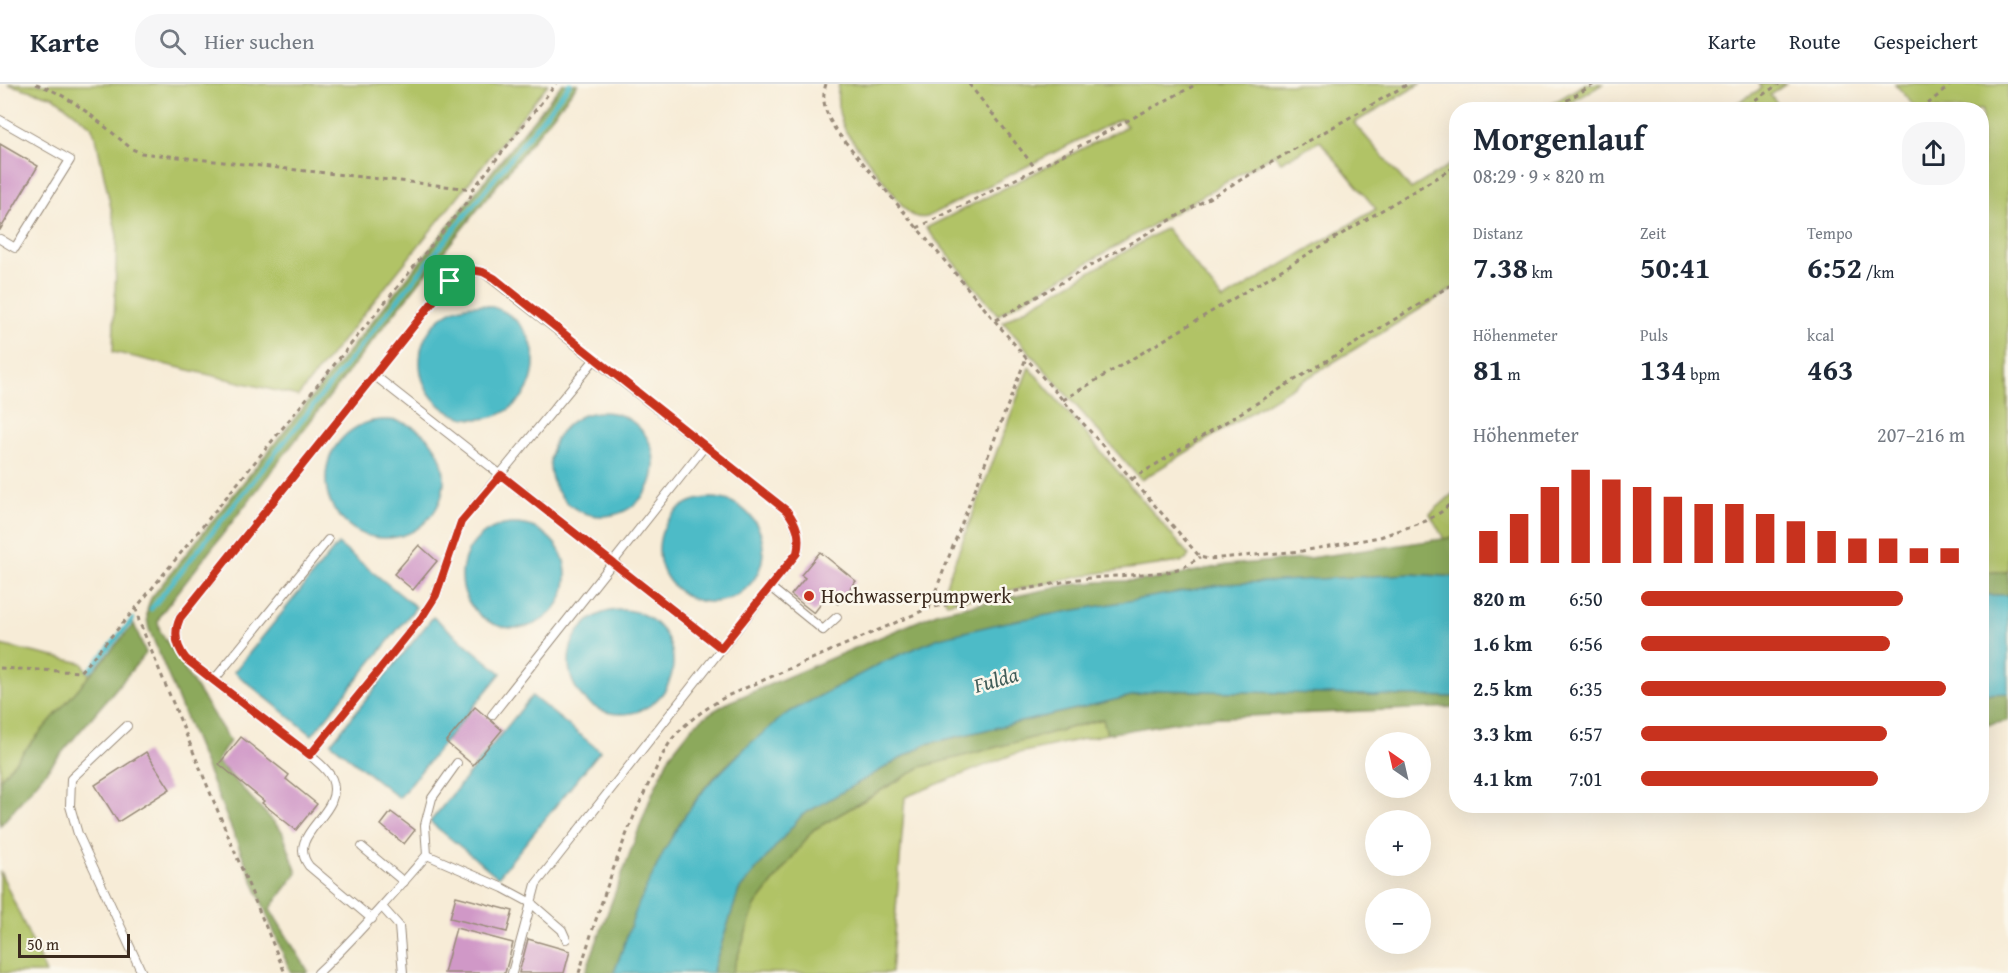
<!DOCTYPE html>
<html lang="de">
<head>
<meta charset="utf-8">
<style>
	:root { --surface:#fff; --page:#f6f6f7; --text:#1f2937; --muted:#747a83; --line:#e0e1e3; --accent:#c8321e }
	body { margin:0; font-family:"Gentium Book Plus",serif; background:var(--page); color:var(--text); height:100vh; display:flex; flex-direction:column; font-size:22px; white-space:nowrap }
	* { box-sizing:border-box; margin:0 }
	p { font-size:20px; color:var(--muted) }
	.icon { flex:none; width:33px; height:33px; fill:none; stroke:currentColor; stroke-width:2; stroke-linecap:round; stroke-linejoin:round }
	.map { position:relative; flex:1; overflow:hidden }
	.drawer { position:absolute; left:1449px; top:18px; width:540px; height:711px; display:flex; flex-direction:column; background:var(--surface); border-radius:24px; box-shadow:0 6px 24px #0002 }
	.drawer>* { flex:none }
	.needle { width:39px; rotate:326deg }
	.buttons { position:absolute; left:1365px; top:648px; display:grid; gap:12px }
	.buttons a { display:grid; place-items:center; width:66px; height:66px; border-radius:50%; background:var(--surface); box-shadow:0 6px 24px #0002; font-size:30px }
	.scale { position:absolute; left:18px; bottom:15px; width:112px; box-sizing:border-box; padding-left:6px; border:3px solid #3b2a1e; border-top:0; font-size:16px; line-height:21px; white-space:nowrap; color:#3b2a1e; -webkit-text-stroke:4px #fbf7ec; paint-order:stroke }
	.pin { position:absolute; display:grid; place-items:center; width:51px; height:51px; color:#fff; margin:-26px; border-radius:12px; box-shadow:0 3px 9px #0006 }
	.round { display:grid; place-items:center; flex:none; width:63px; height:63px; border-radius:24px; background:var(--page) }
	.head { display:flex; align-items:center; justify-content:space-between; height:102px; padding:0 24px }
	h1 { font-size:33px; font-weight:700; line-height:45px }
	.figures { display:grid; grid-template-columns:repeat(3,1fr); gap:9px; height:102px; padding:6px 24px }
	.figures div { display:grid; align-content:center }
	.figures b { font-size:30px; font-weight:700 }
	.figures small { font-size:16px; font-weight:400 }
	.figures p { font-size:16px }
	.chart { height:168px; padding:12px 24px }
	.chart p { display:flex; justify-content:space-between }
	.chart svg { width:100%; height:108px; margin-top:6px; stroke:var(--accent); stroke-width:6 }
	ul { padding:0 24px; list-style:none; font-size:20px }
	li { display:grid; grid-template-columns:96px 72px 1fr; align-items:center; height:45px }
	li i { height:15px; border-radius:8px; background:var(--accent) }
	header { display:flex; align-items:center; gap:36px; box-sizing:border-box; height:84px; padding:0 30px; background:var(--surface); border-bottom:2px solid var(--line) }
	header strong { font-size:28px }
	nav { display:flex; gap:33px; margin-inline-start:auto; font-size:21px }
	.search { width:420px; height:54px; background:var(--page); display:flex; align-items:center; gap:15px; box-sizing:border-box; padding:0 21px; border-radius:24px; color:var(--muted); font-size:22px }
	.map>svg:first-child { display:block }
	.green { fill:#b1c366; stroke:#767642; stroke-width:1.5 }
	.forest { fill:#8ca95b; stroke:#646a3c; stroke-width:1.5 }
	.water { fill:#4dbbc7; stroke:#447272; stroke-width:1.5 }
	.lines { fill:none; stroke-linecap:round; stroke-linejoin:round }
	.stream { stroke:#4dbbc7; stroke-width:4.5 }
	.building { fill:#d098c7 }
	.lane-casing { stroke:#998b7a; stroke-width:10 }
	.path { stroke:#998b7a; stroke-width:3; stroke-dasharray:4.5 4.5; stroke-linecap:butt }
	.lane { stroke:#fff; stroke-width:8 }
	.route-casing { stroke:#fff; stroke-width:12 }
	.route { stroke:#c8321e; stroke-width:8 }
	.poi-dot { fill:#c8321e; stroke:#fbf7ec; stroke-width:2 }
	.labels { text-anchor:middle; stroke-width:5; stroke-linejoin:round; paint-order:stroke }
	.poi-label { font-size:20px; fill:#3b2a1e; stroke:#fbf7ec; text-anchor:start }
	.water-label { font-size:21px; font-style:italic; fill:#415d59; stroke:#fbf7ec }
</style>
</head>
<body>
<header>
<strong>Karte</strong>
<div class="search"><svg class="icon" aria-label="search" viewBox="0 0 24 24"><circle cx="10" cy="10" r="6"/><path d="M15 15l6 6"/></svg>Hier suchen</div>
<nav><a>Karte</a><a>Route</a><a>Gespeichert</a></nav>
</header>
<div class="map">
<svg width="2008" height="889" viewBox="0 0 2008 889">
	<rect width="100%" height="100%" fill="#fbf7ec"/>
	<filter id="ink" filterUnits="userSpaceOnUse"><feTurbulence type="fractalNoise" baseFrequency=".0167" numOctaves="2"/><feDisplacementMap in="SourceGraphic" scale="12" xChannelSelector="R" yChannelSelector="G"/><feConvolveMatrix kernelMatrix="1 2 1 2 8 2 1 2 1" color-interpolation-filters="sRGB"/></filter>
	<filter id="wash" filterUnits="userSpaceOnUse"><feTurbulence type="fractalNoise" baseFrequency=".008" numOctaves="4" result="noise"/><feDisplacementMap in="SourceGraphic" scale="24" xChannelSelector="R" yChannelSelector="G"/><feGaussianBlur stdDeviation="1.35" result="paint"/><feColorMatrix in="noise" values="0 0 0 0 0 0 0 0 0 0 0 0 0 0 0 0 0 1.4 0 .05"/><feComposite in="paint" operator="in"/></filter>
	<g filter="url(#wash)">
		<rect width="100%" height="100%" fill="#f7ecd7"/>
		<g class="green">
			<path d="M7,0H548L298,312L113,268L117,152L96,54L91,42L54,13Z"/>
			<path d="M839,0H1420L1354,39L1411,105L1456,77V203L1141,396L1003,238L1166,144L1223,216L1376,125L1320,57L1281,78L1274,70L998,231L926,144L1127,42L1120,35L927,133C917,135 912,132 905,125L846,48C839,33 835,17 839,0Z"/>
			<path d="M1585,0H1603L1560,25H1543Z"/>
			<path d="M1759,0H1786L1770,11L1782,25H1727L1762,4Z"/>
			<path d="M1895,0H2008V488H1982V26L1913,25L1916,23Z"/>
			<path d="M1029,283L1189,471L1186,476L1180,478L1098,489L947,519L942,511Z"/>
			<path d="M1456,407V453L1444,455L1430,430Z"/>
			<path d="M0,561L82,579L90,592L0,695Z"/>
			<path d="M1104,635L1107,650L1014,670L905,713L891,889H732L755,822L813,746L921,683Z"/>
			<path d="M0,787L46,889H0Z"/>
		</g>
		<g class="forest">
			<path d="M562,0H578L377,251L161,530L158,537L160,547L230,657L217,677L282,747L297,789L270,825L308,887L306,889H291L149,545C146,533 146,525 151,514Z"/>
			<path d="M1456,453V493L1410,490L746,663C733,676 716,690 704,705C661,760 637,824 614,889H585L652,710L670,671L693,642L710,629L729,618L939,528L1068,501L1098,498L1152,496L1226,481L1302,475Z"/>
			<rect x="1982" y="488" width="26" height="23"/>
			<path d="M134,540L146,569L0,742V695Z"/>
			<path d="M1157,606L1456,613V623L1200,634L1107,650L1103,635L921,683L813,746L755,822L732,889H712L739,806L802,731L926,660Z"/>
			<path d="M2008,609V637L1982,642V610Z"/>
		</g>
		<g class="water">
			<circle cx="477" cy="278" r="57"/>
			<circle cx="602" cy="380" r="52"/>
			<circle cx="385" cy="395" r="59"/>
			<circle cx="711" cy="466" r="52"/>
			<circle cx="514" cy="492" r="52"/>
			<path d="M338,460L416,523L312,651L234,588Z"/>
			<path d="M1410,490L1456,493V613L1157,606L926,660L802,731L739,806L712,889H614L638,821L665,765L684,733L706,703L746,663L786,630L883,578L939,554L1002,539L1225,500Z"/>
			<path d="M1982,511H2008V609L1982,610Z"/>
			<circle cx="621" cy="578" r="52"/>
			<path d="M433,533L501,589L399,714L331,659Z"/>
			<path d="M532,612L600,667L498,793L430,738Z"/>
		</g>
		<g class="lines">
			<g class="stream">
				<path d="M151,525L570,0"/>
				<path d="M90,586L133,535"/>
			</g>
		</g>
		<g id="blocks">
			<g class="building">
				<path d="M0,60L38,82L0,146Z"/>
				<path d="M419,461L437,477L413,506L394,490Z"/>
				<path d="M820,468L856,497L838,520L827,512L814,529L791,511L805,494L801,491Z"/>
				<path d="M475,623L502,646L473,681L446,658Z"/>
				<path d="M241,653L289,691L286,695L317,720L296,746L262,719L264,717L219,680Z"/>
				<path d="M146,668L170,705L118,738L95,701Z"/>
				<path d="M391,728L415,746L404,760L381,741Z"/>
				<path d="M456,812L513,827L507,848L450,834Z"/>
				<path d="M456,844L513,859L505,889H444Z"/>
				<path d="M528,855L570,867L564,889H519Z"/>
			</g>
		</g>
	</g>
	<g filter="url(#ink)">
		<use href="#blocks" fill-opacity="0" stroke="#998b7a" stroke-width="1.5"/>
		<g class="lines">
			<defs>
				<g id="lane">
					<path d="M0,36L70,76L15,164L0,155"/>
					<path d="M374,291L721,564"/>
					<path d="M770,503L823,546L837,533"/>
					<path d="M214,596L328,456"/>
					<path d="M492,631L705,362"/>
					<path d="M127,642L71,695L70,722L78,750L142,889"/>
					<path d="M310,671L422,533L436,511L461,438L595,275"/>
					<path d="M362,763L404,798"/>
					<path d="M427,771L425,741L432,714L457,679"/>
					<path d="M382,823L399,842L403,889"/>
					<path d="M318,889C357,852 392,811 427,771L503,804L531,819L536,800L797,469C801,453 797,440 787,427L483,188C467,186 455,191 444,204L180,534C173,549 176,562 186,575L310,671C317,678 328,685 332,695C346,730 284,749 309,782L372,835"/>
					<path d="M512,889L531,819L562,846L566,855"/>
				</g>
			</defs>
			<use href="#lane" class="lane-casing"/>
			<g class="path">
				<path d="M36,0C73,12 102,41 132,65L141,69L473,105"/>
				<path d="M826,0C820,18 827,32 837,48L1026,274L1200,473L1208,475L1302,467L1380,453L1426,437L1441,428L1456,415"/>
				<path d="M969,0L1036,85"/>
				<path d="M1551,26L1594,0"/>
				<path d="M1740,26L1779,0"/>
				<path d="M1921,26L1951,0"/>
				<path d="M917,144L1036,85L1197,0"/>
				<path d="M996,236L1408,0"/>
				<path d="M1063,316L1456,82"/>
				<path d="M1132,395L1456,198"/>
				<path d="M136,524L139,537L285,889"/>
				<path d="M929,524L1026,274"/>
				<path d="M0,584L80,588L136,524L470,114L473,105L556,0"/>
				<path d="M579,889C599,825 620,759 649,699C657,684 663,667 673,654C688,636 708,623 727,612L929,524L1078,495L1168,488L1184,483L1200,473"/>
			</g>
			<use href="#lane" class="lane"/>
		</g>
	</g>
	<g class="lines" filter="url(#ink)">
		<defs>
			<path id="route" d="M472,186L483,188L494,194L787,427C797,440 801,452 797,469L721,564L501,391L461,438L436,511L422,533L310,671L186,575C176,562 173,549 180,534L444,204L460,190Z"/>
		</defs>
		<use href="#route" class="route-casing"/>
		<use href="#route" class="route"/>
	</g>
	<circle class="poi-dot" cx="809" cy="512" r="6"/>
	<g class="labels">
		<g class="poi-label">
			<text x="821" y="519">Hochwasserpumpwerk</text>
		</g>
		<g class="water-label">
			<text transform="translate(996 596) rotate(-16)" y="7">Fulda</text>
		</g>
	</g>
</svg>
<div class="buttons">
<a><svg class="needle" viewBox="-14 -14 28 28"><path d="M0-13l5 13h-10z" fill="#e53935"/><path d="M0 13l5-13h-10z" fill="#747a83"/></svg></a>
<a>+</a>
<a>−</a>
</div>
<div class="scale">50 m</div>
<div class="pin" style="left:450px;top:197px;background:#1e9e55"><svg class="icon" aria-label="arrive" viewBox="0 0 24 24"><path d="M6 21V4h12l-3 4 3 4H6"/></svg></div>
<section class="drawer">
<div class="head"><div><h1>Morgenlauf</h1><p>08:29 · 9 × 820 m</p></div><a class="round"><svg class="icon" aria-label="share" viewBox="0 0 24 24"><path d="M12 15V3M7 8l5-5 5 5M5 13v7h14v-7"/></svg></a></div>
<div class="figures">
<div><p>Distanz</p><b>7.38<small> km</small></b></div>
<div><p>Zeit</p><b>50:41</b></div>
<div><p>Tempo</p><b>6:52<small> /km</small></b></div>
</div>
<div class="figures">
<div><p>Höhenmeter</p><b>81<small> m</small></b></div>
<div><p>Puls</p><b>134<small> bpm</small></b></div>
<div><p>kcal</p><b>463</b></div>
</div>
<div class="chart"><p><span>Höhenmeter</span>207–216 m</p>
<svg viewBox="0 0 160 44" preserveAspectRatio="none"><path d="M5 44V31M15 44V24M25 44V13M35 44V6M45 44V10M55 44V13M65 44V17M75 44V20M85 44V20M95 44V24M105 44V27M115 44V31M125 44V34M135 44V34M145 44V38M155 44V38"/></svg>
</div>
<ul>
<li><b>820 m</b>6:50<i style="width:81%"></i></li>
<li><b>1.6 km</b>6:56<i style="width:77%"></i></li>
<li><b>2.5 km</b>6:35<i style="width:94%"></i></li>
<li><b>3.3 km</b>6:57<i style="width:76%"></i></li>
<li><b>4.1 km</b>7:01<i style="width:73%"></i></li>
</ul>
</section>
</div>
</body>
</html>
